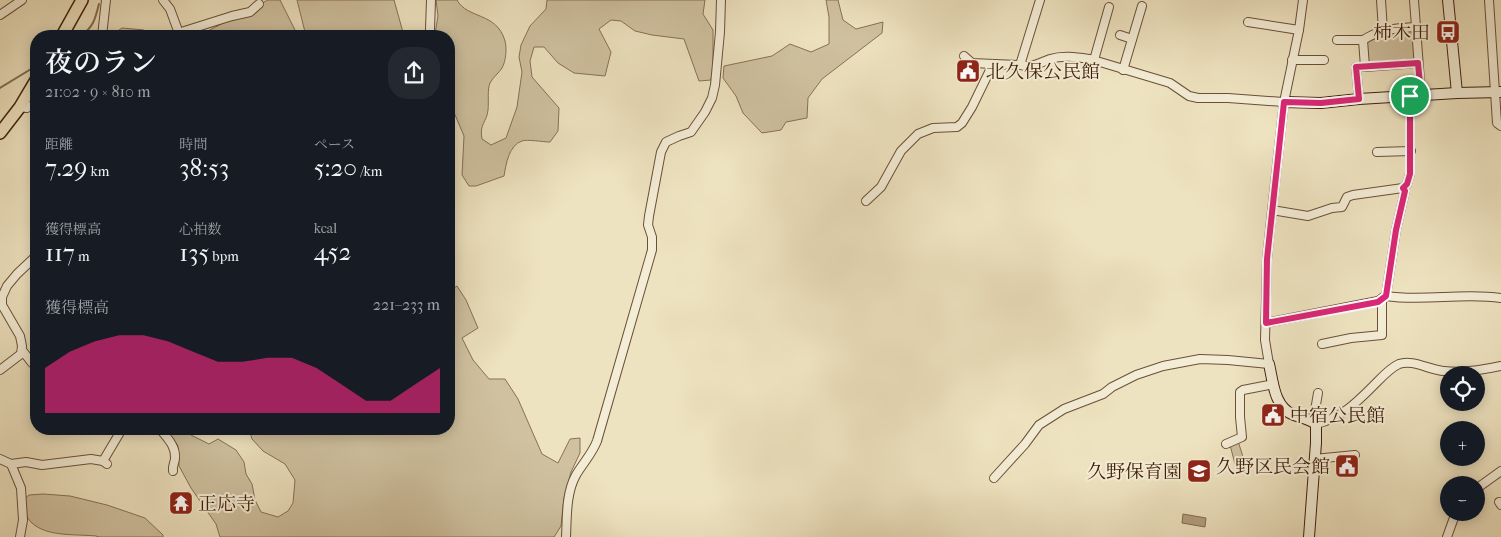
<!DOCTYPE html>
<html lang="ja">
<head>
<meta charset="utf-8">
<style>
	:root { --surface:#171b24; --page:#242831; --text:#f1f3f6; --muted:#9ea1a6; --accent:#db2777 }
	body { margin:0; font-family:"IM FELL French Canon","Noto Serif JP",serif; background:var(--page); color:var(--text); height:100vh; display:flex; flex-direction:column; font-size:19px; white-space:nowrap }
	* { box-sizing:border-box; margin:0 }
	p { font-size:16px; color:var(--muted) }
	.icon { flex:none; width:28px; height:28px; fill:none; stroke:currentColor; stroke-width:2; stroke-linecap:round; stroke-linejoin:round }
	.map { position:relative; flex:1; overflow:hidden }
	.panel { position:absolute; left:30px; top:30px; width:425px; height:405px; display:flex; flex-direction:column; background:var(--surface); border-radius:20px; box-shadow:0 2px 12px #0003 }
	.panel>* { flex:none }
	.tools { position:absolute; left:1440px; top:366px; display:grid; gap:10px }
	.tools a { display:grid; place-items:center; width:45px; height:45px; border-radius:50%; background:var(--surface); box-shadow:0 2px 12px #0003; font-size:25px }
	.pin { position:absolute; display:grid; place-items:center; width:42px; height:42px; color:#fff; margin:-21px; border:2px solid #fff; border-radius:50%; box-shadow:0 1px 5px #0007 }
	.round { display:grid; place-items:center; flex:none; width:52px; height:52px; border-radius:20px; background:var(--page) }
	.headline { display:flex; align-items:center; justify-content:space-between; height:85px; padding:0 15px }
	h1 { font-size:28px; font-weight:600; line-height:38px }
	.stats { display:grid; grid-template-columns:repeat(3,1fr); gap:8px; height:85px; padding:5px 15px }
	.stats div { display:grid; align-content:center }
	.stats b { font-size:25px; font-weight:600 }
	.stats small { font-size:14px; font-weight:400 }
	.stats p { font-size:14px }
	.chart { height:140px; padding:10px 15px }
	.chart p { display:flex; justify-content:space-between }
	.chart svg { width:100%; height:90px; margin-top:5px; fill:var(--accent); opacity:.7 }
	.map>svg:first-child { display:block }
	.green { fill:#d0c2a1; stroke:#887056 }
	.water { fill:#b2a082; stroke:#846c52 }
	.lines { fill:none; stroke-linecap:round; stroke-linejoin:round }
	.stream { stroke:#846c52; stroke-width:2 }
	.street-casing { stroke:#6b4f38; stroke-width:10 }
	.secondary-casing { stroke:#3f1e0a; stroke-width:12 }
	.primary-casing { stroke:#3f1e0a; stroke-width:14 }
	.street { stroke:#f4edd6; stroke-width:8 }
	.secondary { stroke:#f4edd6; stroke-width:10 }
	.primary { stroke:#eee3c0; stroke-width:11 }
	.route-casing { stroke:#fff; stroke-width:10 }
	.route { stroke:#db2777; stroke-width:6 }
	.labels { text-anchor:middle; stroke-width:4; stroke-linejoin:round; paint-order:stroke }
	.poi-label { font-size:19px; fill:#3f1e0a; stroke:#f4edd6; text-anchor:end }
</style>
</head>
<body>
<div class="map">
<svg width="1501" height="537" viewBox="0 0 1501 537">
	<rect width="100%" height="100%" fill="#eee3c0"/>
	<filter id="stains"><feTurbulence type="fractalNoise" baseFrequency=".004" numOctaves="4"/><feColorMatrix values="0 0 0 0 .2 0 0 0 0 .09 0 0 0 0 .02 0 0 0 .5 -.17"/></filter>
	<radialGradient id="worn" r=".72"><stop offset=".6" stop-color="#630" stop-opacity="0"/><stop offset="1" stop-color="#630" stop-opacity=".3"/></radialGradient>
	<g class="green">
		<path d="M268,0H280L298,36H198Z"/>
		<path d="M297,0H394L404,36H306Z"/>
		<path d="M436,0H457C467,19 497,12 505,41C507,48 506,61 502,68C499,73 493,77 490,83C487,90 489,101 488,110C487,122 479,124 482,139L491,145L506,138L517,107L522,72L519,57L521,45L530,26L546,9L547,0H705L703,14L713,30V67L711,80L699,81L684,39L652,35L635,31L621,21L611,20L599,29L611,52L605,76L574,73L558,63L544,47H534L530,61L532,77L559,108L558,131L550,142C543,142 527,139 522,141C509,145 506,164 504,176L476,186H469L462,175L464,136L450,103L453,72L451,62H449V36H434L435,34L438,16Z"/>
		<path d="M826,0H838L843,20L856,29L883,22L882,33L822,79L808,98L807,118L786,122L781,130L762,133L743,113L736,96L723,78L724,66L772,56L790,44L811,52L829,44V17Z"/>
		<path d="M122,28L144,30L147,36H110Z"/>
		<path d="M1413,31L1415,61L1367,63L1366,37Z"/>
		<path d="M457,286L466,300L478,328L462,338L473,360L489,379H505L518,399L542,454L558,463L570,439L580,438V453L571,472L564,498L561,526L554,537H220L216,524L191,488L179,466L178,446L165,429H185L191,435L209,444L218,439L236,450L244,462L246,474L252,484L255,500L261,512L278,517L288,511L293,503L295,480L285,464L263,451L252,439L249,429H324L327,431L346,433L344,429H449V291Z"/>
		<path d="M1238,441L1245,463L1235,464L1230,445Z"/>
		<path d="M43,494L70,496L107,505L145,518L163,535V537H99L96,536C76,534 47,537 32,523C26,518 24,509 21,502L29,495Z"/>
	</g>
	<path class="water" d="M1183,514L1206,518L1205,527L1182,523Z"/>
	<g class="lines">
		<g class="stream">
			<path d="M81,36C94,26 95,19 99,4"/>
			<path d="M0,88L36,66"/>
		</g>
		<defs>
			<g id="street">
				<path d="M163,0L170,9L180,36"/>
				<path d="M431,0L430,29L431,36"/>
				<path d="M1040,0L1020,65C1033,68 1039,63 1050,59C1063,55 1076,57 1090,59L1170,83L1189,96L1198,98H1228L1284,102"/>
				<path d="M1381,0L1383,30"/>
				<path d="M1414,0L1421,95"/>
				<path d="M1489,0L1497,123L1501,126"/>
				<path d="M0,15L22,0"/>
				<path d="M1248,22L1299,30"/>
				<path d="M178,33L232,16L250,12L259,4"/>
				<path d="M1120,35L1132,39"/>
				<path d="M102,36L106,0"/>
				<path d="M1337,40H1363"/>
				<path d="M964,56L972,63L1020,65"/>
				<path d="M1094,60L1109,7"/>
				<path d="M1292,60H1324"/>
				<path d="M1365,67L1418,63"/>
				<path d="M1123,70L1142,6"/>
				<path d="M1359,99L1356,67H1365L1363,40C1383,28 1393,29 1415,27"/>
				<path d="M20,107L27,108L36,103"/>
				<path d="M1377,152L1411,151"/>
				<path d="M866,201L881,187L901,151L918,134L933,128L957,127L962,123L972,107L993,64"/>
				<path d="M1272,210L1308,216L1332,208L1342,207L1347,197L1353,195L1403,188L1407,184L1410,174V96"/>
				<path d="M1386,296C1424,302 1463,292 1501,298"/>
				<path d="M1266,323L1378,301L1386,296L1396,230L1405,191L1403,188"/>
				<path d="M1322,344L1351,338L1382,335V298"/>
				<path d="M22,350L32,363L36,364"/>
				<path d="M0,370L21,354L22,346L20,336L2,305V297L7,286L17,274L36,256"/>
				<path d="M1313,422L1318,393"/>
				<path d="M1316,424C1342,418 1357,402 1375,384C1382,377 1390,368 1399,364C1413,359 1429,370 1444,371C1462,373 1483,370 1501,366"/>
				<path d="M160,429C167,438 176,446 175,458C175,463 172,465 173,471"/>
				<path d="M1226,444L1242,437L1240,417V392L1243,390L1274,384"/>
				<path d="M0,459L11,464L21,488L23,520L20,537"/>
				<path d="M1314,459L1355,455"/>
				<path d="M103,461L122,429"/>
				<path d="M11,464L26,462L42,465L91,459L103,461L107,464"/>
				<path d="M994,478L1025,444L1039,425L1064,409L1103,394L1112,387L1136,375L1163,366L1200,359L1228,360L1269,364L1265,340L1267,259L1271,220L1284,102L1299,30L1303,0"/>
				<path d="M1476,489L1501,471"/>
				<path d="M1499,502L1501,505"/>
				<path d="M566,537C567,516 566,493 576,475C583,463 592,454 597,441L652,250V237L648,225L649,216L661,152L666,142L679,136L691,132L705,112L712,98L715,85L720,32L721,0"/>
				<path d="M1447,537L1456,512"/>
			</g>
			<g id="secondary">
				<path d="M1448,0L1457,93"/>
				<path d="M1284,102L1321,103L1359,99L1457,93L1501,92"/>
				<path d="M1269,364C1273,381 1274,408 1294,415C1302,418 1309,419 1316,424V443L1309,537"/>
			</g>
			<g id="primary">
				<path d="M62,36L82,0"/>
				<path d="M0,133L20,107L36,80"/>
			</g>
		</defs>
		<use href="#street" class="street-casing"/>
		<use href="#secondary" class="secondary-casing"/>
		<use href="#primary" class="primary-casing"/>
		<use href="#street" class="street"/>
		<use href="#secondary" class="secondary"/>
		<use href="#primary" class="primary"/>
	</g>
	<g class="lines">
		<defs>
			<path id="route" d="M1418,63L1421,96H1410V174L1407,184L1403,188L1405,191L1396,230L1386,296L1378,302L1266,323L1267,259L1284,102L1321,103L1359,99L1356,67Z"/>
		</defs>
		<use href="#route" class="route-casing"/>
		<use href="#route" class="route"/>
	</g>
	<defs>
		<symbol id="bus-square" viewBox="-11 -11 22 22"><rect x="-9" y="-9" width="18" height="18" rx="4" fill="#8f2418" stroke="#f4edd6"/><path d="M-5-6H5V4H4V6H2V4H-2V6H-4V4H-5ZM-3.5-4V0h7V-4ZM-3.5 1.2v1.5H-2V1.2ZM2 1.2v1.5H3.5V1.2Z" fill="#fff"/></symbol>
		<symbol id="civic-square" viewBox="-11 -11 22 22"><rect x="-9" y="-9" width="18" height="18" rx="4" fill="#8f2418" stroke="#f4edd6"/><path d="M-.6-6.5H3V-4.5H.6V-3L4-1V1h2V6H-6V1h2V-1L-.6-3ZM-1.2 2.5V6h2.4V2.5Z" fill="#fff"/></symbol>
		<symbol id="school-square" viewBox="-11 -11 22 22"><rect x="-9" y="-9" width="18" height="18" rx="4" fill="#8f2418" stroke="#f4edd6"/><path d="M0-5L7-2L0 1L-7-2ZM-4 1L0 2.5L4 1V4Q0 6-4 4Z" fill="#fff"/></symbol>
		<symbol id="temple-square" viewBox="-11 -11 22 22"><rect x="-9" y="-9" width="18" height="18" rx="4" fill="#8f2418" stroke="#f4edd6"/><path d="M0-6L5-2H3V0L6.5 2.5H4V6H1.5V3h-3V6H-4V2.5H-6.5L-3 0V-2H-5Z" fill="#fff"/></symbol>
	</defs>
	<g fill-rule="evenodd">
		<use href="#bus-square" x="1434" y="18" width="28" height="28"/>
		<use href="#civic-square" x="954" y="57" width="28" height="28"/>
		<use href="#civic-square" x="1259" y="401" width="28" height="28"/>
		<use href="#civic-square" x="1333" y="452" width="28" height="28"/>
		<use href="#school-square" x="1185" y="457" width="28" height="28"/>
		<use href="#temple-square" x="167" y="489" width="28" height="28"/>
	</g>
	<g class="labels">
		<g class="poi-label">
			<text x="1430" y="39">柿木田</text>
			<text x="986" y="78" text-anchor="start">北久保公民館</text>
			<text x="1290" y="422" text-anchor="start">中宿公民館</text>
			<text x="1330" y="473">久野区民会館</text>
			<text x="1182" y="478">久野保育園</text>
			<text x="198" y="510" text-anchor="start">正応寺</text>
		</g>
	</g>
	<rect width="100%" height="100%" filter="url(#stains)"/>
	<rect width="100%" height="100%" fill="url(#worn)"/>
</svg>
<div class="tools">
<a><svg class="icon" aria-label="locate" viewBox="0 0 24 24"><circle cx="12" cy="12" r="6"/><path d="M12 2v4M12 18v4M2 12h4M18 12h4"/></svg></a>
<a>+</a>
<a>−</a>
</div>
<div class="pin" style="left:1410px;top:96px;background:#1e9e55"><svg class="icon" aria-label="arrive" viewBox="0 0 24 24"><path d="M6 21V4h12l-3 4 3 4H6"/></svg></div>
<section class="panel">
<div class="headline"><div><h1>夜のラン</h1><p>21:02 · 9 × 810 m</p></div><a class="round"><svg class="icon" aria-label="share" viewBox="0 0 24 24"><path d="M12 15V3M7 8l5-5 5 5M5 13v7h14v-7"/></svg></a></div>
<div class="stats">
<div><p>距離</p><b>7.29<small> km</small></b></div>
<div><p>時間</p><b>38:53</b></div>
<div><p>ペース</p><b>5:20<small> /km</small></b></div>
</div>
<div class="stats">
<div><p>獲得標高</p><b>117<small> m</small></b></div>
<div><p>心拍数</p><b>135<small> bpm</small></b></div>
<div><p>kcal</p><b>452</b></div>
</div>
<div class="chart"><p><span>獲得標高</span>221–233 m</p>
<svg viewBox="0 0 160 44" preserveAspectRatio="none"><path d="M0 44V22L10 14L20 9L30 6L40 6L50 9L60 14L70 19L80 19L90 17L100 17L110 22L120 30L130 38L140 38L150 30L160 22V44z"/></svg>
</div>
</section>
</div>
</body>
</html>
